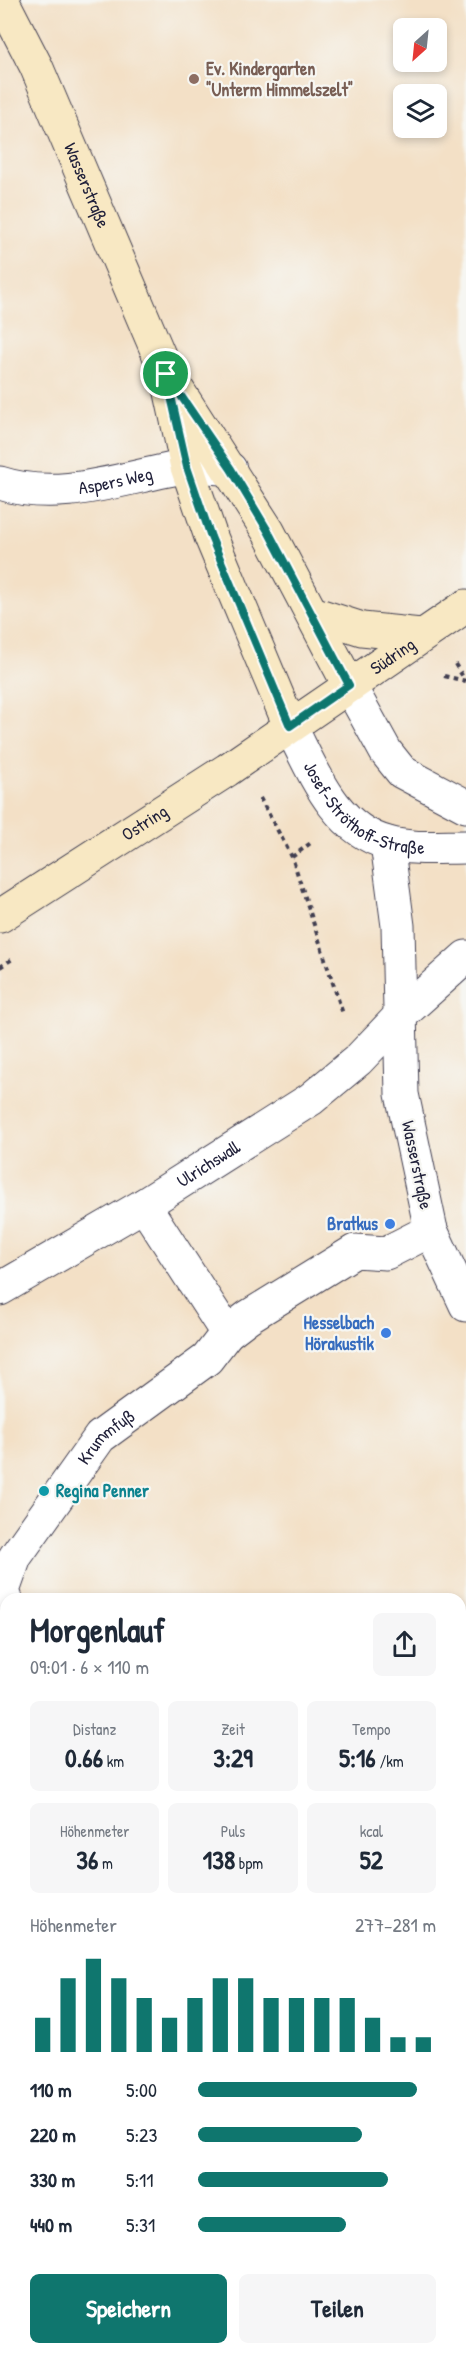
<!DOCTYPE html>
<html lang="de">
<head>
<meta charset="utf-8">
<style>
	:root { --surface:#fff; --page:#f6f6f7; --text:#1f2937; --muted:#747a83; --accent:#0f766e }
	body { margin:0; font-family:"Patrick Hand",sans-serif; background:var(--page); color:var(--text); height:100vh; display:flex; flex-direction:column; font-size:22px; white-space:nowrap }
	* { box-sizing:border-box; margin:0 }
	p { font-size:20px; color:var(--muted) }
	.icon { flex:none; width:33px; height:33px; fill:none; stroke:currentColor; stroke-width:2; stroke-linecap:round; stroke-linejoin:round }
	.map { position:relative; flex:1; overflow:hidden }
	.side { position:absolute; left:0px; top:1593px; width:466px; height:762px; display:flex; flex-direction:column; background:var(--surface); border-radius:18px 18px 0 0; box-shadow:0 3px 9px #0003 }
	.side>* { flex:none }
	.needle { width:39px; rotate:207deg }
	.fabs { position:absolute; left:393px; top:18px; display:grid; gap:12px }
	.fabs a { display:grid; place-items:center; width:54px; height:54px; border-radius:9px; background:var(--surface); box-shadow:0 3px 9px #0003; font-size:30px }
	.pin { position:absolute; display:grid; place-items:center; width:51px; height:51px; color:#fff; margin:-26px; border:3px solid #fff; border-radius:50%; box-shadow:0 2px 6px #0007 }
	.round { display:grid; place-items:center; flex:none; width:63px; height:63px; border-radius:9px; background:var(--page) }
	.overview { display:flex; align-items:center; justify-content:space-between; height:102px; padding:0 30px }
	h1 { font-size:33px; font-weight:700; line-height:45px }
	.stats { display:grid; grid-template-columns:repeat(3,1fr); gap:9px; height:102px; padding:6px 30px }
	.stats div { display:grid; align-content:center; border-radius:9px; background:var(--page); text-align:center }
	.stats b { font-size:26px; font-weight:700 }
	.stats small { font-size:16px; font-weight:400 }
	.stats p { font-size:16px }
	.chart { height:168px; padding:12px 30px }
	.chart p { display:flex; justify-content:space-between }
	.chart svg { width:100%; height:108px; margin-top:6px; stroke:var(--accent); stroke-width:6 }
	.action { display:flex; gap:12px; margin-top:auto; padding:12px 30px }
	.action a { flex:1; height:69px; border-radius:9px; background:var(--accent); color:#fff; font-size:24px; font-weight:700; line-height:69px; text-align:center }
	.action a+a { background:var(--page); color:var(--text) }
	ul { padding:0 30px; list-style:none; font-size:20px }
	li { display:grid; grid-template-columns:96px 72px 1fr; align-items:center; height:45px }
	li i { height:15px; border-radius:8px; background:var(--accent) }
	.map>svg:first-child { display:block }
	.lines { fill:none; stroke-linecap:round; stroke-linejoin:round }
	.service-casing { stroke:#413e50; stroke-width:28 }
	.pedestrian-casing { stroke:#413e50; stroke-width:35 }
	.minor-casing { stroke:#413e50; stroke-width:35 }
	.secondary-casing { stroke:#413e50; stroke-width:35 }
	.path { stroke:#413e50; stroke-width:4; stroke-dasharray:4.5 4.5; stroke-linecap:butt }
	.service { stroke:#fff; stroke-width:26 }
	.pedestrian { stroke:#fff; stroke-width:33 }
	.minor { stroke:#fff; stroke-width:33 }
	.secondary { stroke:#f8e8c3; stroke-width:33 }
	.route-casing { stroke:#fff; stroke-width:12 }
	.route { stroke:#0f766e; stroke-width:8 }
	.education-dot { fill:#8d6e63; stroke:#f6f6f2; stroke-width:2 }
	.shop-dot { fill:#3f7fe0; stroke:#f6f6f2; stroke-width:2 }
	.culture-dot { fill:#0f9aa8; stroke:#f6f6f2; stroke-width:2 }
	.labels { text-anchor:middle; stroke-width:4.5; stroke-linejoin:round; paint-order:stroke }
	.education-label { font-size:18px; font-weight:bold; fill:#785e54; stroke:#f6f6f2; text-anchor:start }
	.street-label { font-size:18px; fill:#22223b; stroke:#f6f6f2 }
	.shop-label { font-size:18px; font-weight:bold; fill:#366cbe; stroke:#f6f6f2; text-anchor:end }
	.culture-label { font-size:18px; font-weight:bold; fill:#0d838f; stroke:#f6f6f2; text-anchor:start }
</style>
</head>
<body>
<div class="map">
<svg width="466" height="2355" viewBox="0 0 466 2355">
	<rect width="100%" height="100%" fill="#f6f6f2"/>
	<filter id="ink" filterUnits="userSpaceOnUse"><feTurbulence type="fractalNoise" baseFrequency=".0167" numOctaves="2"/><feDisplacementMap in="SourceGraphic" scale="12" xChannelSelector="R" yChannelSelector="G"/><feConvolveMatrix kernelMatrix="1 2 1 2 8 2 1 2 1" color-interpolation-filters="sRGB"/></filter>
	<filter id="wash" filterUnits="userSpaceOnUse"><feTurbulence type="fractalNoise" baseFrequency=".008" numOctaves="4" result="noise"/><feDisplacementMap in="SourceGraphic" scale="24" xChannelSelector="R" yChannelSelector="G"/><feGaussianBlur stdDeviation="1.35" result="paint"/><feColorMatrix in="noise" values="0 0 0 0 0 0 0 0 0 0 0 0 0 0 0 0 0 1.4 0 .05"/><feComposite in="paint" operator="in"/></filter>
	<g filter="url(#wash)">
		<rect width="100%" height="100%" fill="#f3e0c6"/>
	</g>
	<g filter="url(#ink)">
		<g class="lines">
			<defs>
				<path id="service" d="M0,1734L6,1729"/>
				<g id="pedestrian">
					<path d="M431,1230L466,1305"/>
					<path d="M460,1931L466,1926"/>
					<path d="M460,2138L466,2145"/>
					<path d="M22,2355L29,2349"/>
				</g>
				<g id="minor">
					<path id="s1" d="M0,483C60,503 124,477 184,467C199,465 216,468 230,469"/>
					<path d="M349,685L386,752L402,772L466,806"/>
					<path id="s2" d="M290,726C313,770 334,829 388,843C413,850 440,847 466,847"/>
					<path d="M144,1205L227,1333"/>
					<path id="s3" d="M0,1289L144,1205L311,1099L358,1060L400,1016L466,957"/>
					<path id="s4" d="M6,1599L3,1591L15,1557L100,1437L207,1359L227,1333L248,1317L355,1251L386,1253L431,1230L402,1094L398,926L387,843"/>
					<path d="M460,1652H466"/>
				</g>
				<g id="secondary">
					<path id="s5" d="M2,0L36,66L167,374L187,467L211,537L290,726"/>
					<path d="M177,389L268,531L349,685"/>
					<path d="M312,613L362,629L421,635"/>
					<path id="s6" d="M0,916L227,770L466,606"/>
				</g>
			</defs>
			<use href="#service" class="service-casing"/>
			<use href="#pedestrian" class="pedestrian-casing"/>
			<use href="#minor" class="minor-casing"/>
			<use href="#secondary" class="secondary-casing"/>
			<g class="path">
				<path d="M455,664L465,680"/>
				<path d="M444,676L466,681"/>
				<path d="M260,798L292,857L343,1014"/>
				<path d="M292,857L312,842"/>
				<path d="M0,967L14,958"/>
				<path d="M0,1835L6,1843"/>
				<path d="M0,1936L6,1940"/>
				<path d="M0,1997L6,1998"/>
				<path d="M415,2349L432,2355"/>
			</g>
			<use href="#service" class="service"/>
			<use href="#pedestrian" class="pedestrian"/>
			<use href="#minor" class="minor"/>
			<use href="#secondary" class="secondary"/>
		</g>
	</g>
	<g class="lines" filter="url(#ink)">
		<defs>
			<path id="route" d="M166,374L231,469L268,531L349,685L290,726L211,537L187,467Z"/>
		</defs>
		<use href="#route" class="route-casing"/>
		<use href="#route" class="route"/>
	</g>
	<circle class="education-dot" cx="194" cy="79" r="6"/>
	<g class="shop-dot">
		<circle cx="390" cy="1224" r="6"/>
		<circle cx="386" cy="1333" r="6"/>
	</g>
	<circle class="culture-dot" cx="44" cy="1491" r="6"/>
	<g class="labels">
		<g class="education-label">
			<text x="206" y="75">Ev. Kindergarten<tspan x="206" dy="21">"Unterm Himmelszelt"</tspan></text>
		</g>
		<g class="street-label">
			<text dy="6" stroke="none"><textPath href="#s5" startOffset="204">Wasserstraße</textPath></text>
			<text dy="6" stroke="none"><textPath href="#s1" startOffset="117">Aspers Weg</textPath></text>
			<text dy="6" stroke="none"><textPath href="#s6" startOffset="471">Südring</textPath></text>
			<text dy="6" stroke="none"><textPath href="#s2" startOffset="118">Josef-Ströthoff-Straße</textPath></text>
			<text dy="6" stroke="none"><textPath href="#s6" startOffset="172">Ostring</textPath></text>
			<text dy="6" stroke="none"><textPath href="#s3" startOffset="243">Ulrichswall</textPath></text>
			<text transform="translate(417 1165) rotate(78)" y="6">Wasserstraße</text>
			<text dy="6" stroke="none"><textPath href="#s4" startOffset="196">Krummfuß</textPath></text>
		</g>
		<g class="shop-label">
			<text x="378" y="1230">Bratkus</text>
			<text x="374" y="1329">Hesselbach<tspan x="374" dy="21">Hörakustik</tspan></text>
		</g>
		<g class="culture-label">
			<text x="56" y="1497">Regina Penner</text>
		</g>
	</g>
</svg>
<div class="fabs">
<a><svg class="needle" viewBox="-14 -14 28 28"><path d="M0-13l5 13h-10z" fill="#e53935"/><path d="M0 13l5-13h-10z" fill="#747a83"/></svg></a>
<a><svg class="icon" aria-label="layers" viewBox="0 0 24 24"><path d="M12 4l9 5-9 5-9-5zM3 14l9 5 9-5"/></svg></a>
</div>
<div class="pin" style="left:166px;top:374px;background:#1e9e55"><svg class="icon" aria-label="arrive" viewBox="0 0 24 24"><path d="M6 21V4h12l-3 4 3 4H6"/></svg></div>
<section class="side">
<div class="overview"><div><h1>Morgenlauf</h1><p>09:01 · 6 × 110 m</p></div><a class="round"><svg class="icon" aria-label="share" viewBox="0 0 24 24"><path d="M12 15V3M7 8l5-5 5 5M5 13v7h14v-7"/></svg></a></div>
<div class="stats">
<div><p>Distanz</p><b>0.66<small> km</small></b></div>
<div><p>Zeit</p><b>3:29</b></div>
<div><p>Tempo</p><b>5:16<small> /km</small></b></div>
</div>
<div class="stats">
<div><p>Höhenmeter</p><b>36<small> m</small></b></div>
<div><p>Puls</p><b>138<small> bpm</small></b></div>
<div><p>kcal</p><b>52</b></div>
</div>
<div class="chart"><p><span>Höhenmeter</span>277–281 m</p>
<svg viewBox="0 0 160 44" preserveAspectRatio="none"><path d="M5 44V30M15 44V14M25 44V6M35 44V14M45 44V22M55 44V30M65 44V22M75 44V14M85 44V14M95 44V22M105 44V22M115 44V22M125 44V22M135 44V30M145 44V38M155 44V38"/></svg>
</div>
<ul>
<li><b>110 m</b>5:00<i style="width:92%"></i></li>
<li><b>220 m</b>5:23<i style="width:69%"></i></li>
<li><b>330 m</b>5:11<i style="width:80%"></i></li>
<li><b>440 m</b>5:31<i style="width:62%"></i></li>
</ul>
<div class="action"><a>Speichern</a><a>Teilen</a></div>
</section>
</div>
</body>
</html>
